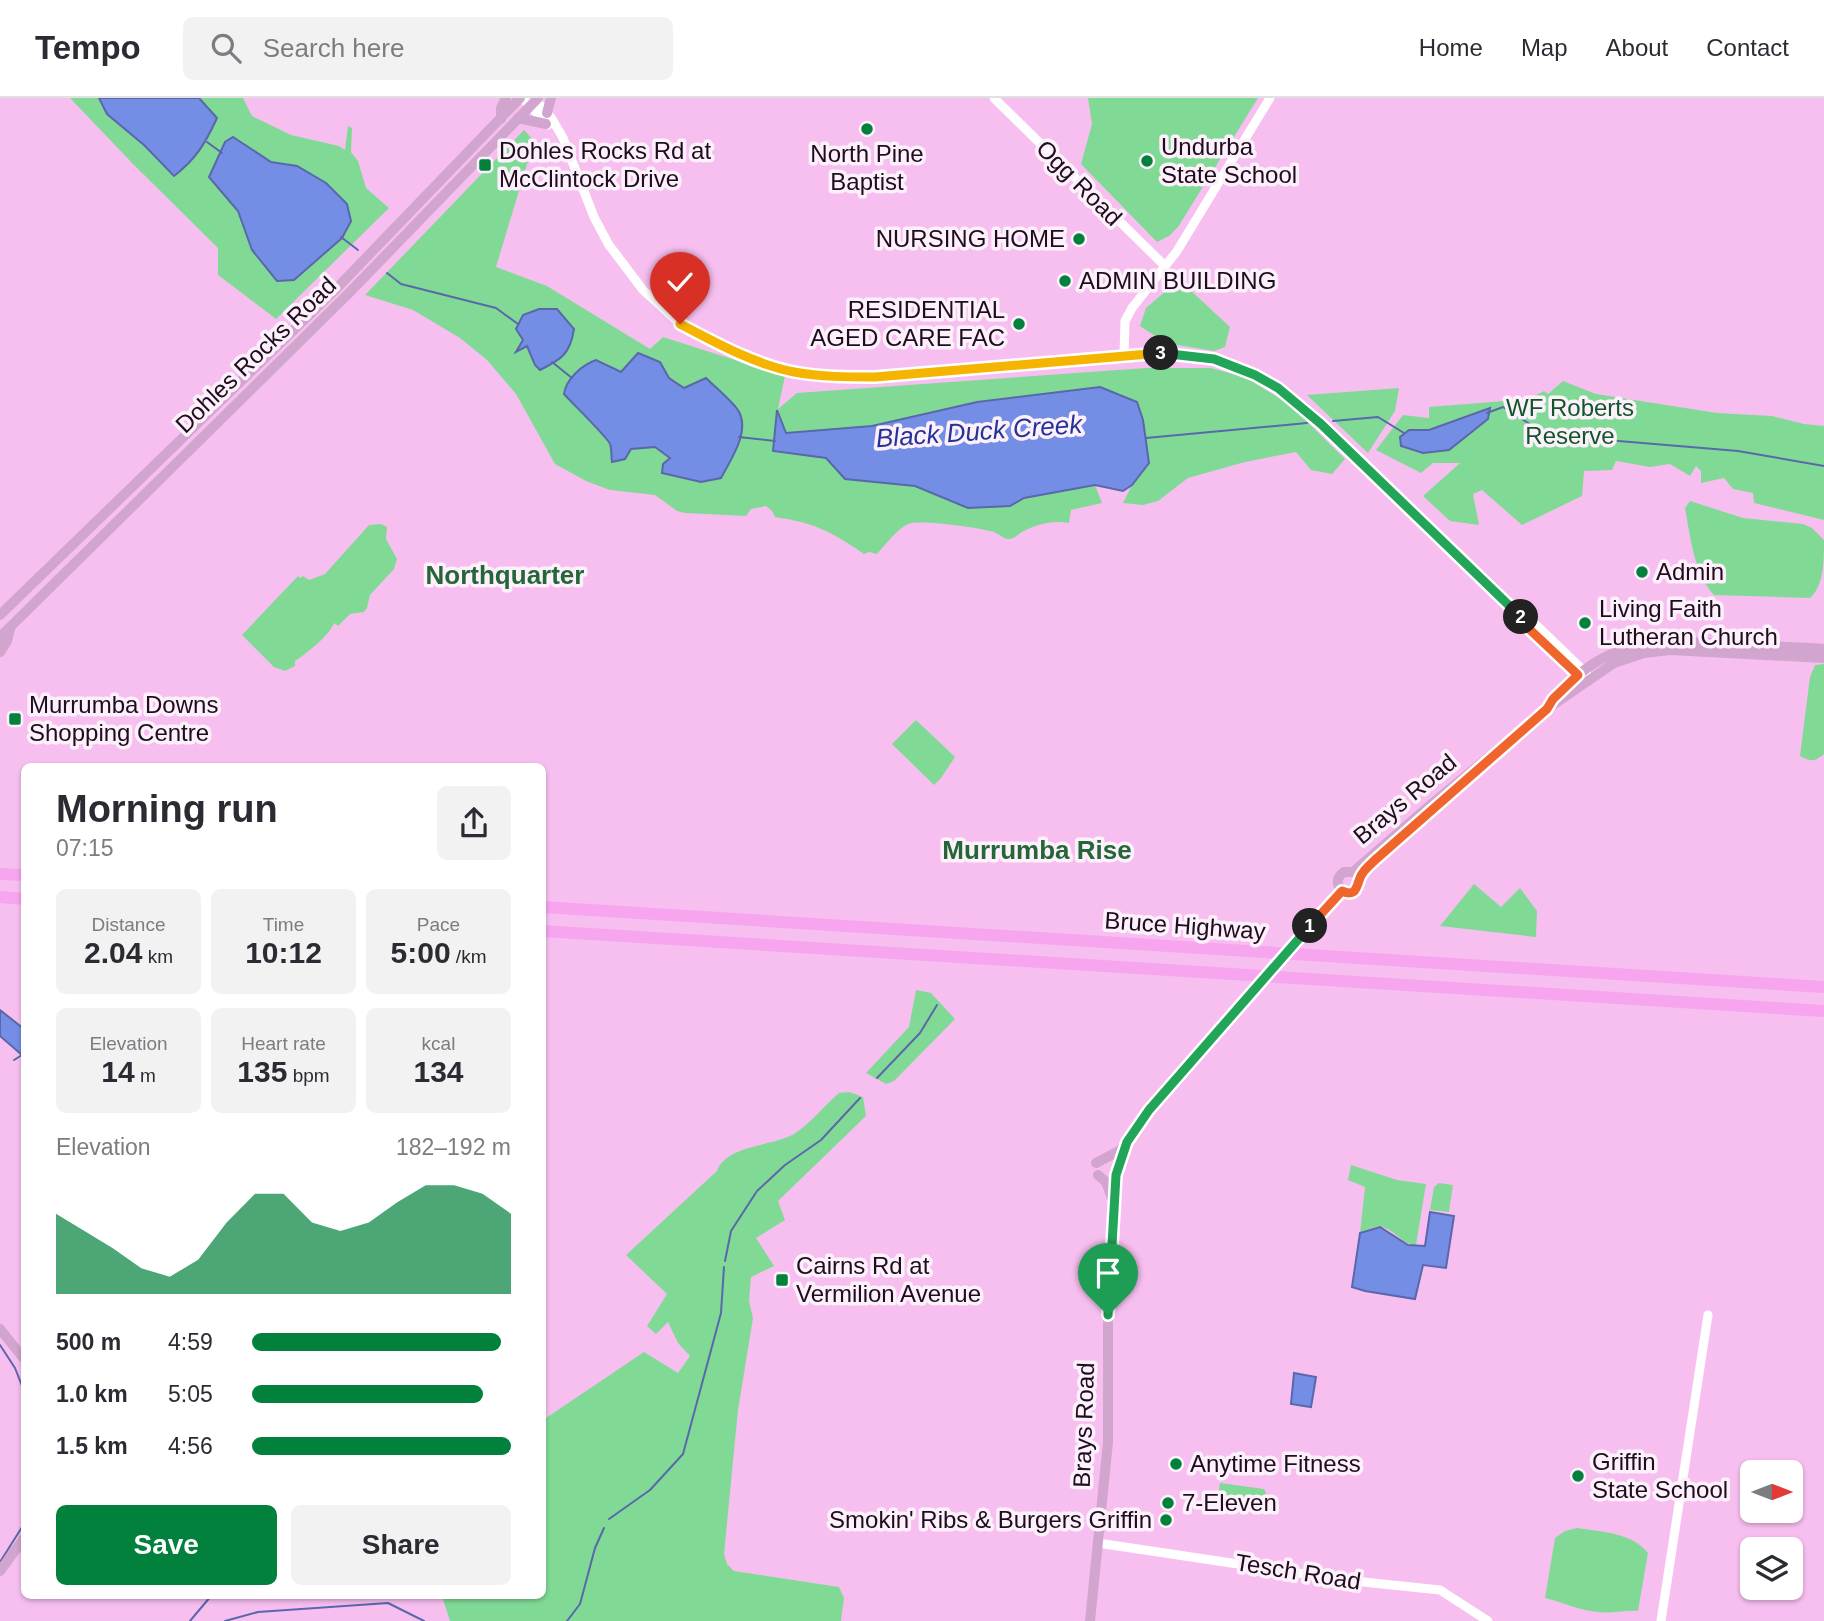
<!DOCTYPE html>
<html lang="en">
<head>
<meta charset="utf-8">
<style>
	:root { --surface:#fff; --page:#f2f2f3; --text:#2b2b33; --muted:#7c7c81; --line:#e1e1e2; --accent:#01813b }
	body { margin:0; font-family:Helvetica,sans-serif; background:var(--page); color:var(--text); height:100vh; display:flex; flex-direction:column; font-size:26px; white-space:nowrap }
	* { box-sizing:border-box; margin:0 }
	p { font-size:23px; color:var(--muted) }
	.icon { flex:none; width:38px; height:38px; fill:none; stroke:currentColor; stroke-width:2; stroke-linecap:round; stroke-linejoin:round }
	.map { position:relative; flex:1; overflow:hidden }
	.panel { position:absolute; left:21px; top:665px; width:525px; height:836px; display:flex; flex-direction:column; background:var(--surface); border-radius:10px; box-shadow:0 2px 5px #0004 }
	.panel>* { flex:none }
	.needle { width:46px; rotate:90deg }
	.tools { position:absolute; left:1740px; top:1362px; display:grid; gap:14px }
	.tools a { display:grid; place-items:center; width:63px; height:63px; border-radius:10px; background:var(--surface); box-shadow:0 2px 5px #0004; font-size:35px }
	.pin { position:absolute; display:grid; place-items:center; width:60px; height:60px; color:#fff; margin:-72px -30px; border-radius:50% 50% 50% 0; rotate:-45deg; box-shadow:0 0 7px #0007 }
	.pin .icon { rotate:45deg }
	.km { position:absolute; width:35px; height:35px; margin:-18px; border-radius:50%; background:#222; color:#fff; font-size:19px; line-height:35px; text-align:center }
	.round { display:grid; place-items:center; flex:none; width:74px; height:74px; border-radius:10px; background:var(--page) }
	.summary { display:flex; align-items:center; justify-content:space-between; height:119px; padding:0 35px }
	h1 { font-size:38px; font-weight:600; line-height:52px }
	.stats { display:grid; grid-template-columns:repeat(3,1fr); gap:10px; height:119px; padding:7px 35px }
	.stats div { display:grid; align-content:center; border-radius:10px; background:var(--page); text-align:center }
	.stats b { font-size:30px; font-weight:600 }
	.stats small { font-size:19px; font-weight:400 }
	.stats p { font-size:19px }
	.chart { height:196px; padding:14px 35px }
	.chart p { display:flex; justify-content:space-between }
	.chart svg { width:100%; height:126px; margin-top:7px; fill:var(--accent); opacity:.7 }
	.cta { display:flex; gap:14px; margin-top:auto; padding:14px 35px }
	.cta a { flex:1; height:80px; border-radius:10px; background:var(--accent); color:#fff; font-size:28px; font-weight:600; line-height:80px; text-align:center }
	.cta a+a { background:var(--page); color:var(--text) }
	ul { padding:0 35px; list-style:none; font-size:23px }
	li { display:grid; grid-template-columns:112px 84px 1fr; align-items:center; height:52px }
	li i { height:18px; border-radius:9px; background:var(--accent) }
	header { display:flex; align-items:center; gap:42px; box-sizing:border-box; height:98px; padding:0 35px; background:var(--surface); border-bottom:2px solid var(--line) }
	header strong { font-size:33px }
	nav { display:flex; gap:38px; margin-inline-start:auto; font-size:24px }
	.search { width:490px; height:63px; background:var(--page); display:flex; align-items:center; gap:18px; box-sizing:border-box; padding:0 24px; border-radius:10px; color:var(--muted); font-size:26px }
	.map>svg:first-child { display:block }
	.green { fill:#80da96; fill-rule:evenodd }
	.water { fill:#748ee6; stroke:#5a67aa; stroke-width:2 }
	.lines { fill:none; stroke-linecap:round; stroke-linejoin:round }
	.stream { stroke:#5a67aa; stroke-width:2 }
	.minor { stroke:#fff; stroke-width:9 }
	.major { stroke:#d1a5cd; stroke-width:10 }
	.highway { stroke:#f8a5f0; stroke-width:12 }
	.split-1-casing { stroke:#fff; stroke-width:14 }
	.split-2-casing { stroke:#fff; stroke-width:14 }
	.split-3-casing { stroke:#fff; stroke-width:14 }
	.split-4-casing { stroke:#fff; stroke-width:14 }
	.split-1 { stroke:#22a559; stroke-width:9 }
	.split-2 { stroke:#f0652b; stroke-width:9 }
	.split-3 { stroke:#22a559; stroke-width:9 }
	.split-4 { stroke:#f5b400; stroke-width:9 }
	.poi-dot { fill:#01813b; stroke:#fcf1fb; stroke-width:2.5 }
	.labels { text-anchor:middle; stroke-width:7; stroke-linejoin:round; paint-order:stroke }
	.poi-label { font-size:24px; fill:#1f0c1e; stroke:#fcf1fb; text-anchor:start }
	.street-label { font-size:24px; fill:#1f0c1e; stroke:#fcf1fb }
	.park-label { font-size:24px; fill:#115529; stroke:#fcf1fb }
	.water-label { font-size:26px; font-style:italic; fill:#253398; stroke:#fcf1fb }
	.neighbourhood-label { font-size:26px; font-weight:bold; fill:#246638; stroke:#fcf1fb }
</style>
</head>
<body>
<header>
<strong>Tempo</strong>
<div class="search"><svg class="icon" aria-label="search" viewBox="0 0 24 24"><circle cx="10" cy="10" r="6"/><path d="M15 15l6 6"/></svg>Search here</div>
<nav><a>Home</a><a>Map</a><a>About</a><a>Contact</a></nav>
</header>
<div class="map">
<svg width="1824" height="1523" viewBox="0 0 1824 1523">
	<rect width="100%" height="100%" fill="#f7bff0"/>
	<g class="green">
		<path d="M70,0H243L252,18L291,37L339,48L345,52L348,28L352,30L351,54L358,63L366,90L389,110L276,221L218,177V150L133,66Z"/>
		<path d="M1088,0H1258L1178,129L1169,138L1157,144L1081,66L1092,26Z"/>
		<path d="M524,32L534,43L496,169L547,188L650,251L663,239L785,278L778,311L797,295L1146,270H1211L1247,280L1290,307L1345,361L1332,376L1311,372L1296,354L1245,364L1188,380L1158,403L1143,407L1123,405L1132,387L1149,365L1100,289L978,303L872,328L786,335L778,314L773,353L826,360L845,381L915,388L968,410L1010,408L1024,400L1095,387L1102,405L1071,412L1069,425C1053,422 1037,426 1022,434C1018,436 1014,442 1008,441C1004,441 999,436 994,434C981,430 919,421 908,426C896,432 886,446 877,456L869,454L864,456C830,433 815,425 775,419L772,413L766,408L751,411L746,418L685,415L677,413L655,397L610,392L586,383L555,366L516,296L487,262L460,240L413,212L365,197ZM596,262L621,274L660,264L669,280L684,290L701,384L655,349L631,351L610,347L605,338Z"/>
		<path d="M1176,179L1230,229L1225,249L1214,253L1166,245L1140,228L1146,210L1167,192Z"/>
		<path d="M1563,283L1596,296L1717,315L1772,318L1804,326L1824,328V422L1754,405L1753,395L1733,391L1724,380L1701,385V373L1696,368L1690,378L1670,366L1650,369L1616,363L1612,372L1584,373L1582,398L1522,427L1482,392L1473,396L1479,427L1450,423L1423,398L1460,365H1433L1421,375L1376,352L1403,317L1429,320V309L1529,301L1544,293L1548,296Z"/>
		<path d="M1399,290L1395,313L1368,355L1307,297Z"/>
		<path d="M1690,403L1743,420L1803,426L1812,430L1824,442C1824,463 1824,488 1810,500L1714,497C1694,476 1690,437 1685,410Z"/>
		<path d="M381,426L387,429L386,441L397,461L394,471L370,497L367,510L364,514L350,516L338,528L334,525C330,537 306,556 295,563V568L285,573L274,569L242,537L298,478L300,480L303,478L309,482L325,476L369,427Z"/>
		<path d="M1824,566V656C1814,664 1811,664 1800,658L1810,579L1815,567Z"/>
		<path d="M916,622L955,659L941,680L934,687L892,646Z"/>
		<path d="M1474,786L1501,809L1520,790L1537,813L1536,839L1440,828Z"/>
		<path d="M916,892L931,895L955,921L894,983L886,986L866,975L909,929Z"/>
		<path d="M849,994L863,999L866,1018L778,1103L785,1122L756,1140L774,1168L751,1179L749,1203L753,1220L738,1312L724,1456L727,1466L734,1473L839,1489L844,1500L841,1523H450L442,1498H542L543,1322L644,1254L678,1275L690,1258L678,1245L668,1224L656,1236L647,1228L667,1196L626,1157L717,1073C726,1047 770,1049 794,1036C810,1026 825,1007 839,995Z"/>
		<path d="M1351,1067L1397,1082L1426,1086L1416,1147C1400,1147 1393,1127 1376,1129C1371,1130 1365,1133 1360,1135L1365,1089L1348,1082Z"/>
		<path d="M1439,1085L1453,1087L1449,1114L1430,1112L1434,1089Z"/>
		<path d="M1220,1385L1264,1391L1266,1395L1264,1406L1259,1410L1217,1404Z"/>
		<path d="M1577,1430C1602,1434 1631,1434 1648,1455L1638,1513C1625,1512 1612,1516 1599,1514C1580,1513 1563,1504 1545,1500L1555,1440L1565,1433Z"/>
	</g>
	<g class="water">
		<path d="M99,0H199L217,20C205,46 196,61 174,78L144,47L107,16Z"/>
		<path d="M233,39L271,64L297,68L326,85L347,106L351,123L342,140L294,182L277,183L252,152L238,113L209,79L225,44Z"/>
		<path d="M539,211H557L574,231C570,256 562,261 540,272L535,267L527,248L516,254L523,242L516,231L523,217Z"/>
		<path d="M638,255L660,264L669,280L684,290L706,280C716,290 730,301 738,312C751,333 731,361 721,380L701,384L662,375L663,366L670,360L655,349L631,351L625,361L612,364C611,358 612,352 610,346C608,340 572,305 564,296C566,281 582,267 596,262L621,274Z"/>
		<path d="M1100,289L1137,304L1143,322L1149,365L1132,387L1123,393L1095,387L1024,400L1010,408L968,410L915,388L845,381L826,360L773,353L777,312L786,335L872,328L977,304Z"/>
		<path d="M1490,310L1488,321L1449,352L1423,355L1401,348L1400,339L1409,332H1429Z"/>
		<path d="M0,912L24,931V962L22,957L0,938Z"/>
		<path d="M1430,1114L1454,1118L1446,1170L1423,1167L1415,1201L1365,1193L1352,1189L1360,1135L1380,1129L1408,1147L1425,1148Z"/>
		<path d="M1294,1275L1316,1279L1311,1309L1291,1306Z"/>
	</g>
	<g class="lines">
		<g class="stream">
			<path d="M207,44L222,55"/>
			<path d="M341,139L358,152"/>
			<path d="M387,175L401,186L496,210L518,226"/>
			<path d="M552,264L572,280"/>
			<path d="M1487,315L1503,309L1547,337L1738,353L1824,368"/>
			<path d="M1333,323L1378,319L1404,335"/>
			<path d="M739,339L775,343"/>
			<path d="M1146,340L1307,325"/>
			<path d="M14,962L22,957L24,959"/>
			<path d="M877,980L920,935L937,907"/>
			<path d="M725,1163L731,1133L757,1093L785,1067L821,1042L860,1000"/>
			<path d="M0,1247L15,1270L24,1293"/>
			<path d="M609,1421L650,1392L683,1356L721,1215L724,1169"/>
			<path d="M0,1464L24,1426"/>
			<path d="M190,1523L211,1498"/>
			<path d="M225,1523L258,1514L388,1505L424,1523"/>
			<path d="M567,1523L580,1506L595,1450L604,1430"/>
		</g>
		<g class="minor">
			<path d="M522,0L548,27"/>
			<path d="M534,0L552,21L563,40L594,119L609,147L643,192L680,226L721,248L785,272L835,279H875L1164,255L1214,261L1255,277L1278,290L1321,326L1522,519L1527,529L1582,581"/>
			<path d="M994,0L1165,168"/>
			<path d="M1124,257L1125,223L1132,210L1177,153L1270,0"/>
			<path d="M1522,519L1531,522L1587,576"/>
			<path d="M1098,1445L1344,1482L1440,1492L1488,1523"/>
			<path d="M1661,1523L1708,1217"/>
		</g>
		<g class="major">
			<path d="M547,15L551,0"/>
			<path d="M518,20L546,26"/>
			<path d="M501,21V10L506,0"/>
			<path d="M0,517L335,192L520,0"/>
			<path d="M0,539L348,196L538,0"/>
			<path d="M0,554L7,543L10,531"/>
			<path d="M1552,603C1605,541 1651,541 1727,546C1759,548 1792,549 1824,551"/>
			<path d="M1353,774L1428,709L1547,611L1614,565L1644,555L1670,552L1824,560"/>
			<path d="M1342,793C1357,799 1356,789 1361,779C1363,773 1368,768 1372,764"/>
			<path d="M1342,793C1336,787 1336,779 1344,774H1353"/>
			<path d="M1096,1065L1119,1053L1126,1046"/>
			<path d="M1098,1077L1106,1084L1112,1100"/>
			<path d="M0,1231L24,1261"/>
			<path d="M0,1473L24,1440"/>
			<path d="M1090,1523L1108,1344V1217L1116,1077L1127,1044L1149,1012L1342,793"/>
		</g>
		<g class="highway">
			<path d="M0,776L24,777"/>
			<path d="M0,799L24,801"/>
			<path d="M542,809L1824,889"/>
			<path d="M542,833L1824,913"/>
		</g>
	</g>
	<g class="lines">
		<defs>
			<path id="split-1" d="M1108,1217L1116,1077L1127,1044L1149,1012L1310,828"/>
			<path id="split-2" d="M1310,828L1342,793C1356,799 1356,790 1360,780C1362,773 1370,767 1375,762L1547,611L1553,601L1578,577L1527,529L1521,519"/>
			<path id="split-3" d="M1161,255L1214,261L1255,277L1278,290L1321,326L1521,519"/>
			<path id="split-4" d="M680,226C716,245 754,266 794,274C821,279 848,279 875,279L1161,255"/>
		</defs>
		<use href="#split-1" class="split-1-casing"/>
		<use href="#split-2" class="split-2-casing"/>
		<use href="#split-3" class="split-3-casing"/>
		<use href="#split-4" class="split-4-casing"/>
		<use href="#split-1" class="split-1"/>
		<use href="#split-2" class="split-2"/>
		<use href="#split-3" class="split-3"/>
		<use href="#split-4" class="split-4"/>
	</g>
	<g class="poi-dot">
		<circle cx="867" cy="31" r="7"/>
		<circle cx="1147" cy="63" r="7"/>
		<rect x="478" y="60" width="14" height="14" rx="3.5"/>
		<circle cx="1079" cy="141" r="7"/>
		<circle cx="1065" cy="183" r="7"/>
		<circle cx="1019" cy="226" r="7"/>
		<circle cx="1642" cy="474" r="7"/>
		<circle cx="1585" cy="525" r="7"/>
		<rect x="8" y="614" width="14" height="14" rx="3.5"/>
		<rect x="775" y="1175" width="14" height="14" rx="3.5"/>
		<circle cx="1176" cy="1366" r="7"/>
		<circle cx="1578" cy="1378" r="7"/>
		<circle cx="1168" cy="1405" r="7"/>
		<circle cx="1166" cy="1422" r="7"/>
	</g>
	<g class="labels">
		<g class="poi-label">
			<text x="1161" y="57">Undurba<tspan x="1161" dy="28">State School</tspan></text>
			<text x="499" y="61">Dohles Rocks Rd at<tspan x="499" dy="28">McClintock Drive</tspan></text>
			<text x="867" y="64" text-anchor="middle">North Pine<tspan x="867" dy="28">Baptist</tspan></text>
			<text x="1065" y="149" text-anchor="end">NURSING HOME</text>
			<text x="1079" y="191">ADMIN BUILDING</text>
			<text x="1005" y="220" text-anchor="end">RESIDENTIAL<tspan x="1005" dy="28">AGED CARE FAC</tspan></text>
			<text x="1656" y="482">Admin</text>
			<text x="1599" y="519">Living Faith<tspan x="1599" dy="28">Lutheran Church</tspan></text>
			<text x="29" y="615">Murrumba Downs<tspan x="29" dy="28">Shopping Centre</tspan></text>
			<text x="796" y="1176">Cairns Rd at<tspan x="796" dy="28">Vermilion Avenue</tspan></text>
			<text x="1592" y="1372">Griffin<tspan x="1592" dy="28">State School</tspan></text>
			<text x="1190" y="1374">Anytime Fitness</text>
			<text x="1182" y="1413">7-Eleven</text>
			<text x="1152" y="1430" text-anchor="end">Smokin' Ribs &amp; Burgers Griffin</text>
		</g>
		<g class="street-label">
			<text transform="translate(1079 85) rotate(45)" y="8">Ogg Road</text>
			<text transform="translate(256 257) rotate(-44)" y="8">Dohles Rocks Road</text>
			<text transform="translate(1405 701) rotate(-40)" y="8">Brays Road</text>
			<text transform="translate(1185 828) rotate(4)" y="8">Bruce Highway</text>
			<text transform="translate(1084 1327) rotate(-88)" y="8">Brays Road</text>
			<text transform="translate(1298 1474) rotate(9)" y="8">Tesch Road</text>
		</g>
		<g class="park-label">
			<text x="1570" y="318">WF Roberts<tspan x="1570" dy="28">Reserve</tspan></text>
		</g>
		<g class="water-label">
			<text transform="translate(979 333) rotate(-4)" y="9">Black Duck Creek</text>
		</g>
		<g class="neighbourhood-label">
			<text x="505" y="486">Northquarter</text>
			<text x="1037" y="761">Murrumba Rise</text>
		</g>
	</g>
</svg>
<div class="tools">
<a><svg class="needle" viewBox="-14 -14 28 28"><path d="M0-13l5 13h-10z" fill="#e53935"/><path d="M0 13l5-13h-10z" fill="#7c7c81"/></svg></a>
<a><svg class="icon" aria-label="layers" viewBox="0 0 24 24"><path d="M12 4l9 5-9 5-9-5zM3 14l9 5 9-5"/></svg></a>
</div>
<div class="pin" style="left:1108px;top:1217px;background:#1e9e55"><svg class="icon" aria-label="arrive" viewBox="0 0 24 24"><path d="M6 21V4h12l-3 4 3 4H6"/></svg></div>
<div class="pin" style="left:680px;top:226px;background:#d93025"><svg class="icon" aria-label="check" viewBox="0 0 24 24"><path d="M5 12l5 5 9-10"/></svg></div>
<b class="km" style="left:1310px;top:828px">1</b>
<b class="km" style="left:1521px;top:519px">2</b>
<b class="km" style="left:1161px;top:255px">3</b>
<section class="panel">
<div class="summary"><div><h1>Morning run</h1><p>07:15</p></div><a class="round"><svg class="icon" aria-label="share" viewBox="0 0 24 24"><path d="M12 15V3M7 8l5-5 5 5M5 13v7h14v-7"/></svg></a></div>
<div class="stats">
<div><p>Distance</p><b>2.04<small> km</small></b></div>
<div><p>Time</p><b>10:12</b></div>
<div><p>Pace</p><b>5:00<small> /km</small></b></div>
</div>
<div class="stats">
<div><p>Elevation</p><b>14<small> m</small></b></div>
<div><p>Heart rate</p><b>135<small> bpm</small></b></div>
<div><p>kcal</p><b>134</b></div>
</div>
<div class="chart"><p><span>Elevation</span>182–192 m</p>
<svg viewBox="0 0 160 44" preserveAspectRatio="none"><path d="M0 44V16L10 22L20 28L30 35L40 38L50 32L60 19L70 9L80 9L90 19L100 22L110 19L120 12L130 6L140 6L150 9L160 16V44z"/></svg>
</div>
<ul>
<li><b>500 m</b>4:59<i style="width:96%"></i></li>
<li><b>1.0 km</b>5:05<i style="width:89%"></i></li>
<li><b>1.5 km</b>4:56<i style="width:100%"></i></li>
</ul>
<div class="cta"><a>Save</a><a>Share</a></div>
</section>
</div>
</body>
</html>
